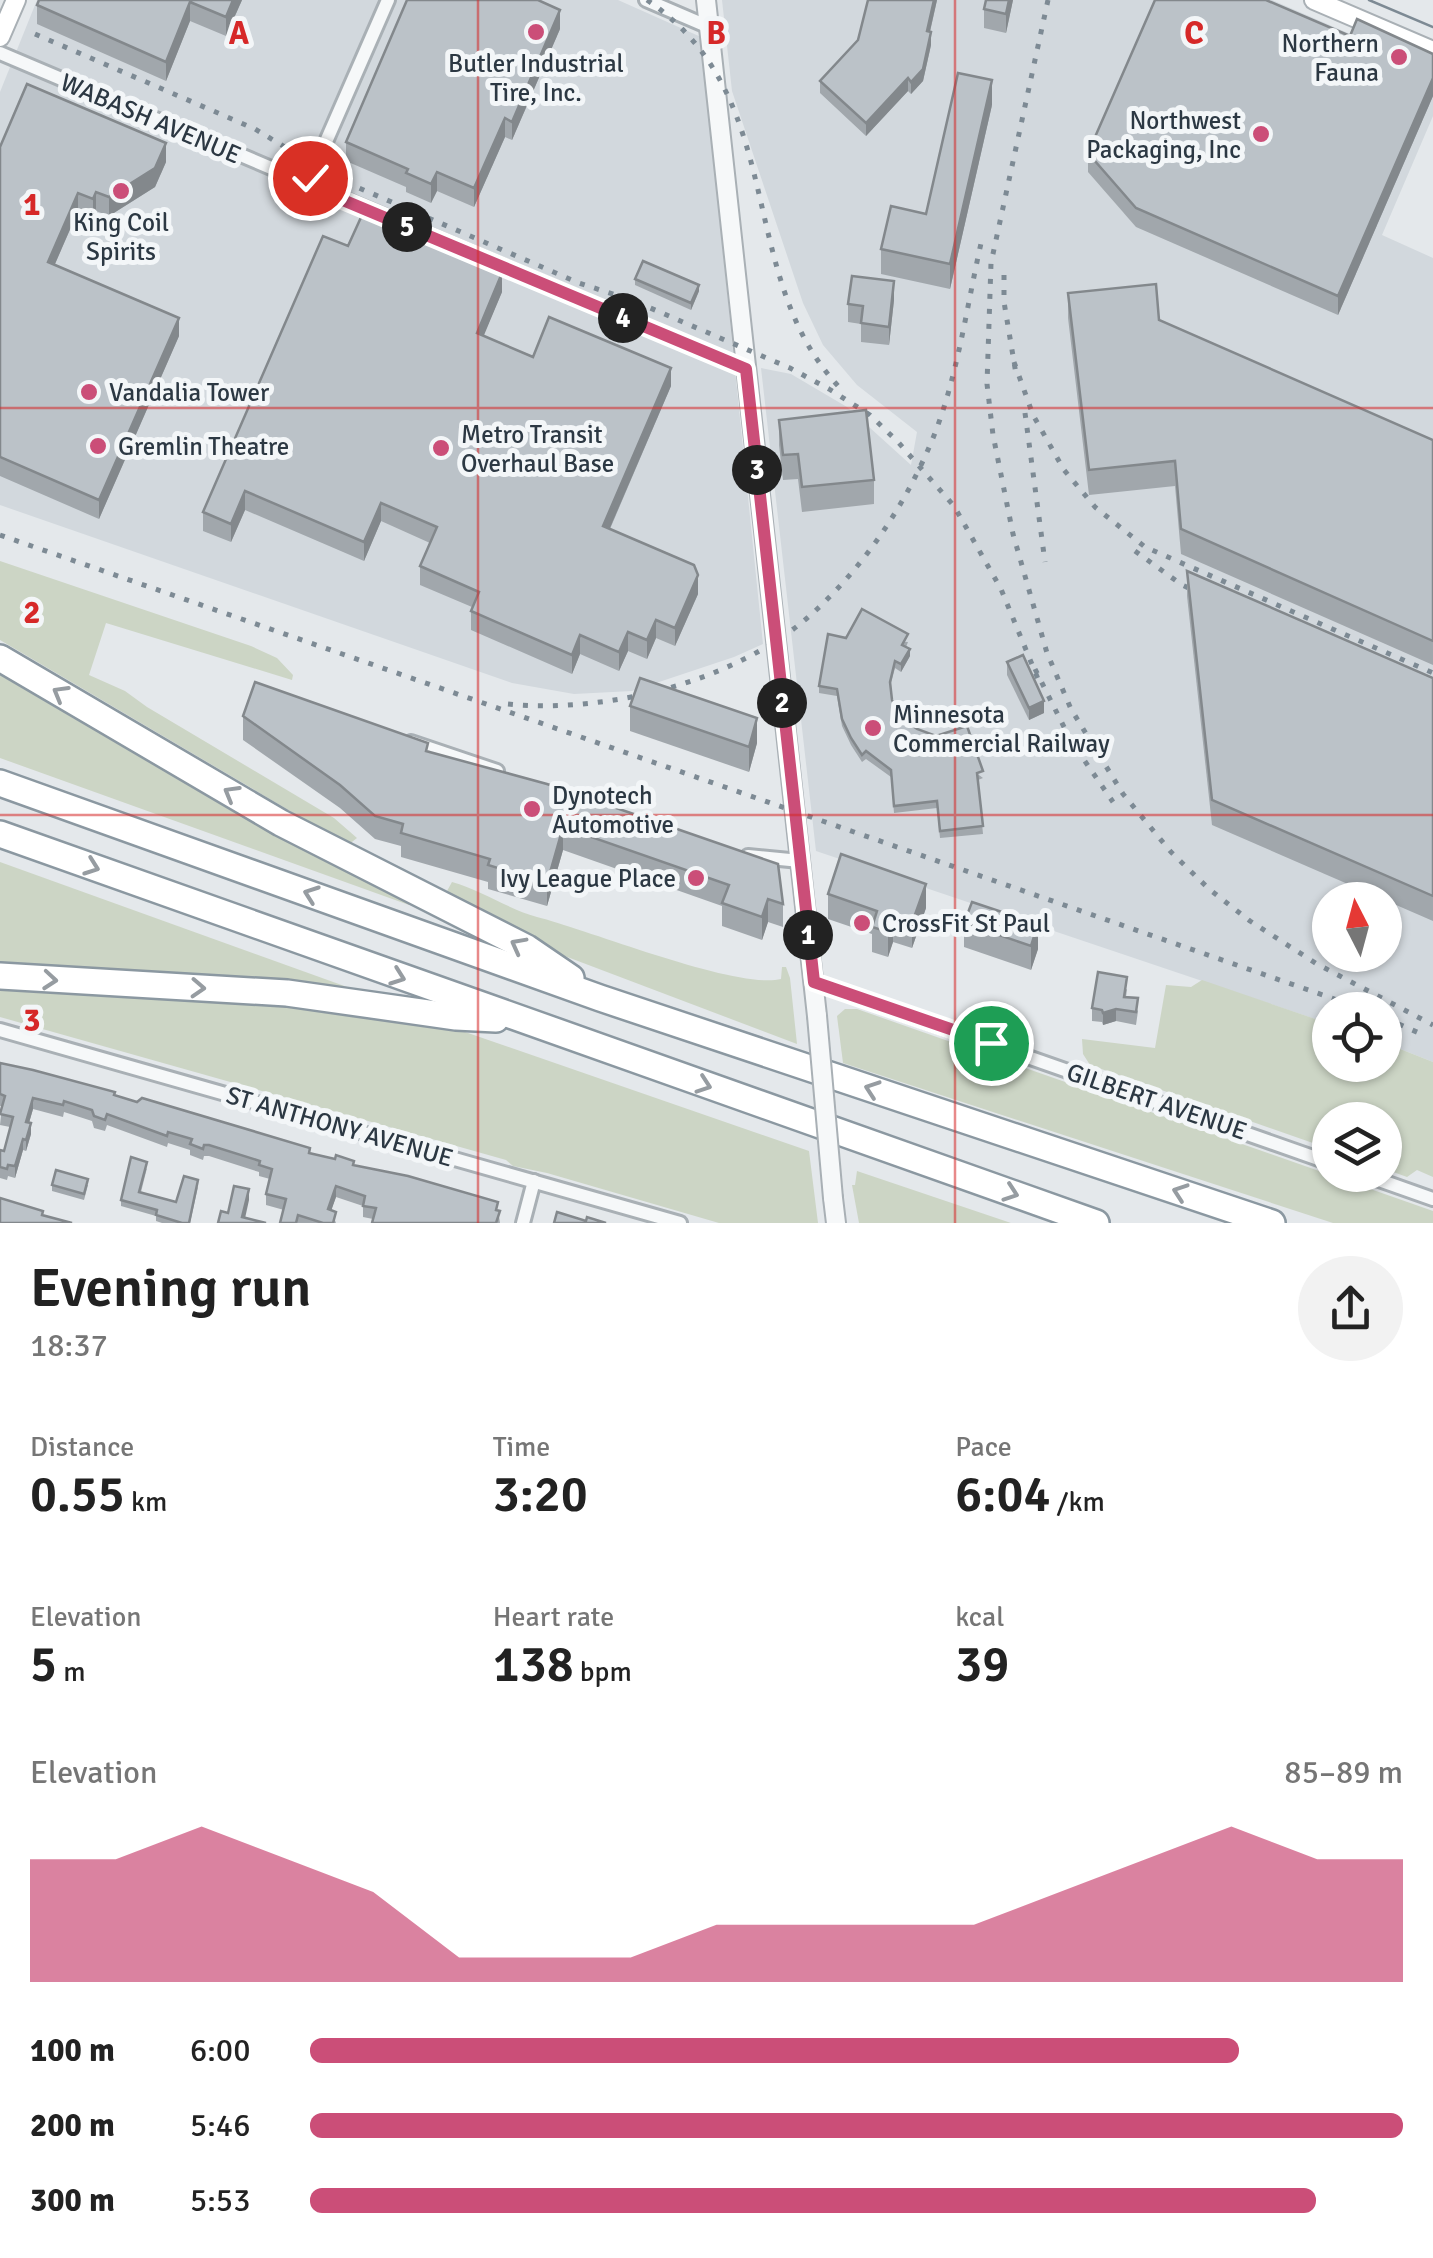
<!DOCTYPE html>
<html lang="en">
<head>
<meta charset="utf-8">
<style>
	:root { --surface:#fff; --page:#f2f2f2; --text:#222; --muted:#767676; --accent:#cb4e78 }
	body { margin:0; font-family:Signika,sans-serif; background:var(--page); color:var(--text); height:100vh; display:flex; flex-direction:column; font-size:38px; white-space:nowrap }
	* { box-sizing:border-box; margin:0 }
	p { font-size:32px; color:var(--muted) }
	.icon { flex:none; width:55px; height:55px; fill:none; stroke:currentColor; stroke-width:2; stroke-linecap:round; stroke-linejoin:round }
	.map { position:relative; height:1223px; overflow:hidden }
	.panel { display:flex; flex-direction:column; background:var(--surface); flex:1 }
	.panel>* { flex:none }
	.needle { width:65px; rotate:354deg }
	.tools { position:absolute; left:1312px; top:882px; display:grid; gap:20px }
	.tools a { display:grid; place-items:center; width:90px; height:90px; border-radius:50%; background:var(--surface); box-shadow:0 2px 8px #0004; font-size:50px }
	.pin { position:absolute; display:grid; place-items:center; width:85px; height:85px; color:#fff; margin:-42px; border:5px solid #fff; border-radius:50%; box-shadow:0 2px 10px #0007 }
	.km { position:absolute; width:50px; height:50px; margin:-25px; border-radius:50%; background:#222; color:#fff; font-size:28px; line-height:50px; text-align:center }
	.round { display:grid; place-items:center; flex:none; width:105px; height:105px; border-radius:52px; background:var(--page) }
	.overview { display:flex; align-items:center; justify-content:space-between; height:170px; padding:0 30px }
	h1 { font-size:55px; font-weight:600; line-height:75px }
	.stats { display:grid; grid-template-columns:repeat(3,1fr); gap:15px; height:170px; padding:10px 30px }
	.stats div { display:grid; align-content:center }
	.stats b { font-size:50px; font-weight:600 }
	.stats small { font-size:28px; font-weight:400 }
	.stats p { font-size:28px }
	.chart { height:280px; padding:20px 30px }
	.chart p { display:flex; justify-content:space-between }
	.chart svg { width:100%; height:180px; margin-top:10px; fill:var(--accent); opacity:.7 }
	ul { padding:0 30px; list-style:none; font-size:32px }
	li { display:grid; grid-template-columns:160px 120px 1fr; align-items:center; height:75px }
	li i { height:25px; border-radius:12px; background:var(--accent) }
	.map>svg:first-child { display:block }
	.built { fill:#d2d8dd; fill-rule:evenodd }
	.green { fill:#ccd5c5 }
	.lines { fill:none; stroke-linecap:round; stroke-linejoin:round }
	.minor-casing { stroke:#a9b0b5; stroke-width:18 }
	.tertiary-casing { stroke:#a9b0b5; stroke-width:22 }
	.secondary-casing { stroke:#a9b0b5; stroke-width:22 }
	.motorway-casing { stroke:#8b98a1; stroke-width:30 }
	.minor { stroke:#f6f8f9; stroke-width:12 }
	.tertiary { stroke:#f6f8f9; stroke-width:18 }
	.secondary { stroke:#fff; stroke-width:18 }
	.motorway { stroke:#fff; stroke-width:25 }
	.tram { stroke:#7d8a94; stroke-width:2.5 }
	.rail { stroke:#7d8a94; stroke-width:5; stroke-dasharray:5 10; stroke-linecap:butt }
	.tertiary-bridge-casing { stroke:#a9b0b5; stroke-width:22; stroke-linecap:butt }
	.tertiary-bridge { stroke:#f6f8f9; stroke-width:18 }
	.wall { fill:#a1a7ac }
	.shaded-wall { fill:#83888c }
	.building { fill:#bbc2c8; stroke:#83888c; stroke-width:2.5 }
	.oneway { stroke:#969ca1 }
	.route-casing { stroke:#fff; stroke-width:20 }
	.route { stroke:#cb4e78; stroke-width:12 }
	.grid { fill:none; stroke:#d62828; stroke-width:2.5; stroke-opacity:0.55 }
	.poi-dot { fill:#cb4e78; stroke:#f3f6f8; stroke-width:4 }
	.labels { text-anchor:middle; stroke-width:10; stroke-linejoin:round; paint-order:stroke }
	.poi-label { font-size:25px; fill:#2c3843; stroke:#f3f6f8; text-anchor:start }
	.street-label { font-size:25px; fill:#2c3843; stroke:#f3f6f8 }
	.grid-label { font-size:32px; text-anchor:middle; font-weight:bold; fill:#d62828; stroke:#f3f6f8; stroke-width:10; stroke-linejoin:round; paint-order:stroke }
</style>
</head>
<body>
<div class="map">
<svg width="1433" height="1223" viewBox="0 0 1433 1223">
	<rect width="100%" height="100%" fill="#e4e8eb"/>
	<g class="built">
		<path d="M37,0H618L701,37L763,644L734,657L632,691L574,694L512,683L0,505V92Z"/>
		<path d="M722,0H1272L1433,70V116L1382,235L1433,258V1062L1385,1043V1010H1330V1024L816,851L761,368L791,374L847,407L911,465L917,432L857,385L823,345L803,303L732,91ZM1330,900H1385V955H1330Z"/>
	</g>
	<g class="green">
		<path d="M0,561L251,646L277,658L293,675L292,680L106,623L89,675L125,691L147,707L334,818L357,838L348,845L0,640Z"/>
		<path d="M0,675L237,814L411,900L409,905L0,758Z"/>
		<path d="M0,862L361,992L0,962Z"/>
		<path d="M452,882C481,890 508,909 537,917C589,930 737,990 781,979L782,967H786L790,978L797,1044L533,944L442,900Z"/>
		<path d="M1202,980L1330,1024V1065H1385V1043L1433,1062V1177L1417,1170L1407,1177L1385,1169V1120H1330V1149L1090,1065L1083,1054L1082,1039L1155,1048L1166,985L1191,987Z"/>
		<path d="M0,990L289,999L439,1023L809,1151L818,1223H719L547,1173L513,1166L506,1160L0,1017Z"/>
		<path d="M845,1009H857L1433,1211V1223H1333L843,1063L837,1016Z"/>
		<path d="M857,1171L1011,1223H859L852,1185H855Z"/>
	</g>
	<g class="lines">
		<defs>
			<g id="minor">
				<path d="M646,0L709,27"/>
				<path d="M0,53L745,369"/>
				<path d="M307,185L388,0"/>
				<path d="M411,742L497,771"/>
				<path d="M748,856L800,861"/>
				<path d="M814,982L1330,1163"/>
				<path d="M0,1030L680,1223"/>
				<path d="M1365,1175L1433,1199"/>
				<path d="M523,1223L534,1181"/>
			</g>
			<g id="tertiary">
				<path d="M706,0L817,1016"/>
				<path d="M833,1198L836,1223"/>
			</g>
			<g id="secondary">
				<path d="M1314,0L1433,51"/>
				<path d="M0,37L16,0"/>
			</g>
			<g id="motorway">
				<path d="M0,658L281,823L527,948L571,978"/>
				<path d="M0,783L600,998L1272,1223"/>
				<path d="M0,834L1096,1223"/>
				<path d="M0,976L287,993L456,1017L496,1019"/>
			</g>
		</defs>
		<use href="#minor" class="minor-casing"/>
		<use href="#tertiary" class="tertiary-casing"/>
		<use href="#secondary" class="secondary-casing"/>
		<use href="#motorway" class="motorway-casing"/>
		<use href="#minor" class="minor"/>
		<use href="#tertiary" class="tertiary"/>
		<use href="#secondary" class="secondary"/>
		<use href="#motorway" class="motorway"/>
		<path class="tram" d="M1369,0L1433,27"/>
		<g class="rail">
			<path d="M647,0C792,98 733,277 841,389"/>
			<path d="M1048,0L991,263L987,384L993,435L1013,534L1047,653L1071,709L1123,794L1171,852L1209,889L1250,921L1317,964L1433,1025"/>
			<path d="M35,34L255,129L336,178L579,283L634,301L790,368L829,389L870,415L898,442L954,506L1001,589L1038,679"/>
			<path d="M1004,275V302L1016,374"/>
			<path d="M1014,362L1033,415L1064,470L1095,507L1145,547L1433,673"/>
			<path d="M1025,413L1045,562"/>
			<path d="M0,535L1366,1010"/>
			<path d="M1135,551L1182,585L1211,598"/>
			<path d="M1035,669L1071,741L1113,802"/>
			<path d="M508,704C607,714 739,681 814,612C866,564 906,504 933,438C958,376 967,304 982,239"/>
			<path d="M1385,1018L1419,1033"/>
		</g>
		<defs>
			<path id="tertiary-bridge" d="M817,1016L833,1198"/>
		</defs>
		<use href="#tertiary-bridge" class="tertiary-bridge-casing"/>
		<use href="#tertiary-bridge" class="tertiary-bridge"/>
	</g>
	<g class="wall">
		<path d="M39,0H242L226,36L190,21L166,81L37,24V5Z"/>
		<path d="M868,0H937L930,32L931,45L923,81L911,94L908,91L866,136L820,93V81L858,40Z"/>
		<path d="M1013,0L1006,33L984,28V9Z"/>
		<path d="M560,29L512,140L505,137L474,207L437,191L431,203L406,192V187L346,161V142Z"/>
		<path d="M1350,36L1433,54V96L1338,315L1136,227L1088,172V153Z"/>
		<path d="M992,105L950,289L881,274V249L926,214Z"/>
		<path d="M0,147L166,162L155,187L109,216L96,211L93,218L78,211L55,264L179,336L99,519L0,476Z"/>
		<path d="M348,246L502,292L483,336L533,357L671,386L610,529L698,594L675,646L656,638L647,659L628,651L619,671L580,654L572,674L471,630V611L472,607L420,585V566L430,543L381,521L364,561L245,510L231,542L203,531V512Z"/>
		<path d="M635,279L699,291L691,310L635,285Z"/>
		<path d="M1068,293L1159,320L1433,440V665L1181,554L1175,486L1089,495L1068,318Z"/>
		<path d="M894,300L889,345L861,342V324L848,322V304Z"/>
		<path d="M779,420L874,480V504L802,512L798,479L783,480L779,445Z"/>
		<path d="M1187,571L1433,678V921L1212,825L1187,596Z"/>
		<path d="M846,638L908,642L906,647L910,656L901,672L895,668L890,687L892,700L901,718L983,778L978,780L983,834L940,838L937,808L894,813L891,777L866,759L862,762L851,745L842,726L837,696L819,693V686Z"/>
		<path d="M1007,662L1044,713L1029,720L1007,675Z"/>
		<path d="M630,706L757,743L749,772L630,731Z"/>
		<path d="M243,716L428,752L783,904V927L768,922L762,940L722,926V906L563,850L547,906L488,889V882L401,857V846L375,839L340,808L243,740Z"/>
		<path d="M828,894L926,908L912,948L893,942L888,957L872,952V934L828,919Z"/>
		<path d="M972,902L1038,949L1031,970L964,947V923Z"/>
		<path d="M1127,989L1126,997L1138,1011L1136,1025L1116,1021L1103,1025L1102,1022L1092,1021V1008Z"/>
		<path d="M0,1063L354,1165L498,1210L500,1223H372L373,1219L363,1217V1206L336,1197L331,1210L336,1223H280L284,1210L266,1205V1194L270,1179L259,1176V1172L209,1156H204L203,1160L190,1155V1150L168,1143L167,1147L107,1125L105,1131L94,1128L92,1121L64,1112L63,1117L33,1109L29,1123L31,1134L26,1151L23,1150L15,1178L8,1176L7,1180L0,1178V1150L4,1151L10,1127L0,1125L2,1106H0Z"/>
		<path d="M147,1168L141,1192L176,1202L198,1187L190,1223H162L156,1221V1216L121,1206V1200Z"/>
		<path d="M52,1185H88L84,1200L52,1191Z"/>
	</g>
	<g class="shaded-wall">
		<path d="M233,0H242L226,36V17Z"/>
		<path d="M934,0H937L927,44V31Z"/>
		<path d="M1009,0H1013L1006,33V14Z"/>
		<path d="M190,2V21L166,81V62Z"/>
		<path d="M560,10V29L512,140V122Z"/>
		<path d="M931,32V45L923,81L911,94V82Z"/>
		<path d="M908,78V91L866,136V123Z"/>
		<path d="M1433,78V96L1338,315V296Z"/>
		<path d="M992,80V105L950,289V264Z"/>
		<path d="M505,118V137L474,207V188Z"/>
		<path d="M166,143V162L155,187L109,216V197Z"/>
		<path d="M437,172V191L431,203V184Z"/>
		<path d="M96,192V211L93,218V199Z"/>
		<path d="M78,193V211L48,280V262Z"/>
		<path d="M502,273V292L477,352V333Z"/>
		<path d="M894,281V300L889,345V327Z"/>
		<path d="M699,285V291L691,310V303Z"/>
		<path d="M179,318V336L99,519V500Z"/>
		<path d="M671,368V386L603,544V526Z"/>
		<path d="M245,491V510L231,542V524Z"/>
		<path d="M381,503V521L364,561V542Z"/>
		<path d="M698,575V594L675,646V628Z"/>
		<path d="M656,620V638L647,659V640Z"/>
		<path d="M628,632V651L619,671V652Z"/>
		<path d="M580,635V654L572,674V655Z"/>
		<path d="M910,649V656L901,672V664Z"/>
		<path d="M1044,701V713L1029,720V708Z"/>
		<path d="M757,718V743L749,772V747Z"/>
		<path d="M563,827V850L547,906V883Z"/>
		<path d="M926,884V908L912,948V923Z"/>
		<path d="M768,899V922L762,940V917Z"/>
		<path d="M893,917V942L888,957V932Z"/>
		<path d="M1038,924V949L1031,970V946Z"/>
		<path d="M1116,1009V1021L1103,1025V1013Z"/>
		<path d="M33,1098V1109L26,1133V1122Z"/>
		<path d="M31,1123V1134L26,1151V1140Z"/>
		<path d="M23,1139V1150L15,1178V1166Z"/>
		<path d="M336,1186V1197L328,1220V1209Z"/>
		<path d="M249,1189V1200L244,1223L242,1217Z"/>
	</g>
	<g class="building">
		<path d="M39,0H233L226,17L190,2L166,62L37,5Z"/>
		<path d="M407,0H538L560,10L512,122L505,118L474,188L437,172L431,184L406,173L408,169L346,142Z"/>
		<path d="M868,0H934L927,31L931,32L923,69L911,82L908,78L866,123L820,81L858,40Z"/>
		<path d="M986,0H1009L1006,14L984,9Z"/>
		<path d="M1155,0H1266L1350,36L1357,19L1433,54V78L1338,296L1136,208L1088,153Z"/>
		<path d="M958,73L992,80L950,264L881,249L891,206L926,214Z"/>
		<path d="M27,84L166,143L155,168L109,197L96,192L93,199L78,193L48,262L179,318L99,500L0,457V147Z"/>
		<path d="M363,213L502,273L477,333L533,357L549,317L671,368L603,526L694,565L698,575L675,628L656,620L647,640L628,632L619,652L580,635L572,655L471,611L479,592L420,566L437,527L381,503L364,542L245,491L231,524L203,512L323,236L348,246Z"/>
		<path d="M643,261L699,285L691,303L635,279Z"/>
		<path d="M852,276L894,281L889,327L861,323L863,306L848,304Z"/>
		<path d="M1156,284L1159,320L1433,440V641L1181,529L1175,461L1089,470L1068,293Z"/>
		<path d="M866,410L874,480L802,487L798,454L783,455L779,420Z"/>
		<path d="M1187,571L1433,678V896L1212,800Z"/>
		<path d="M862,609L908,634L902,645L910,649L901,664L895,661L890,682L892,700L901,718L917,729L936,736L967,726L983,771L977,773L983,826L940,831L937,801L894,806L891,770L866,751L862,755L851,738L842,719L837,689L819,686L828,634L846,638Z"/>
		<path d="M1023,655L1044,701L1029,708L1007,662Z"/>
		<path d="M640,678L757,718L749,747L630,706Z"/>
		<path d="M255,682L428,743L426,751L547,784L778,864L783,904L768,899L762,917L722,903L729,885L563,827L547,883L488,865L490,859L401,833L403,824L375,816L340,785L243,716Z"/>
		<path d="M841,854L926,884L912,923L893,917L888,932L872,927L877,911L828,894Z"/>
		<path d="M972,902L1038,924L1031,946L964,923Z"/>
		<path d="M1098,972L1127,977L1124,997L1138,998L1136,1012L1116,1009L1103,1013L1102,1010L1092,1008Z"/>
		<path d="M0,1063L33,1070L115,1092L114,1095L137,1102L142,1098L310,1148L309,1153L335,1159L336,1155L354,1161L353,1165L408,1176L498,1202L496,1210L500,1211L496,1223H372L376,1208L363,1206L365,1196L336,1186L328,1209L336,1212L333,1223H323L298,1215L296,1223H280L286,1199L266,1194L272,1169L259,1165L260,1161L209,1145H204L203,1149L190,1144L192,1139L168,1132L167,1136L107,1114L105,1120L94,1116L92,1110L64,1101L63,1105L33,1098L26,1122L31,1123L26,1140L23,1139L15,1166L8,1165L7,1169L0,1167V1150L4,1151L13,1117L0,1114L5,1096L0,1094Z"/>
		<path d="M131,1157L147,1162L139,1192L176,1202L184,1176L198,1180L189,1223H182L156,1215L157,1210L121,1200Z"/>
		<path d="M56,1170L88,1179L84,1194L52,1185Z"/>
		<path d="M234,1186L249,1189L242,1217L266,1223H218L221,1211L228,1213Z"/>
		<path d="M0,1198L43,1211L42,1215L72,1223H0Z"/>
		<path d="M557,1212L586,1221L587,1217L606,1223H554Z"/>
	</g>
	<defs><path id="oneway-chevron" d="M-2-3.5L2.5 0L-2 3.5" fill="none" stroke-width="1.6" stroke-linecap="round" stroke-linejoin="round" transform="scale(2.5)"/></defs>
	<g class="oneway">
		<use href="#oneway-chevron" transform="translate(60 693) rotate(-150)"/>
		<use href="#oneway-chevron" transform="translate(231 793) rotate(-150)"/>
		<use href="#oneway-chevron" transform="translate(92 867) rotate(20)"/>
		<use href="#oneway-chevron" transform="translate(311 894) rotate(-160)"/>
		<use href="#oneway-chevron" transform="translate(518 945) rotate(-152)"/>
		<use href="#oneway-chevron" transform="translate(398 977) rotate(20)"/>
		<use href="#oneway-chevron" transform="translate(50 980) rotate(5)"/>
		<use href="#oneway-chevron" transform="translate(198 988) rotate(3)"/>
		<use href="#oneway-chevron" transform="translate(704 1085) rotate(19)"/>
		<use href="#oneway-chevron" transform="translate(872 1089) rotate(-161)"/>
		<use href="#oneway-chevron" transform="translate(1180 1192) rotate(-161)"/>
		<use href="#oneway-chevron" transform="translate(1011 1193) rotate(19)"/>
	</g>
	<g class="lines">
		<defs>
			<path id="route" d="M310,178L307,185L746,369L814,982L991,1043"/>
		</defs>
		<use href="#route" class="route-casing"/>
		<use href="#route" class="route"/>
	</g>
	<path class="grid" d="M478,0V1223M955,0V1223M0,408H1433M0,815H1433"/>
	<g class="poi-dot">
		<circle cx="536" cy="32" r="10"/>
		<circle cx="1399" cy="57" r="10"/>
		<circle cx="1261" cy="134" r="10"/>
		<circle cx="121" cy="191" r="10"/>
		<circle cx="89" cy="392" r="10"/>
		<circle cx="98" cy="446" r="10"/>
		<circle cx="441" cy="448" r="10"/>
		<circle cx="873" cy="728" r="10"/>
		<circle cx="532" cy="809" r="10"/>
		<circle cx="696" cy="878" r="10"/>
		<circle cx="862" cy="923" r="10"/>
	</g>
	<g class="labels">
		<g class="poi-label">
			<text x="1379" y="52" text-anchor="end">Northern<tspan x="1379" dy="29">Fauna</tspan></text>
			<text x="536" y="72" text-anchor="middle">Butler Industrial<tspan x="536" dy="29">Tire, Inc.</tspan></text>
			<text x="1241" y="129" text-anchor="end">Northwest<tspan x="1241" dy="29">Packaging, Inc</tspan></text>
			<text x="121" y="231" text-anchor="middle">King Coil<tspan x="121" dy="29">Spirits</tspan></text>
			<text x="109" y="401">Vandalia Tower</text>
			<text x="461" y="443">Metro Transit<tspan x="461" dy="29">Overhaul Base</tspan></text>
			<text x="118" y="455">Gremlin Theatre</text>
			<text x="893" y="723">Minnesota<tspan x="893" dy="29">Commercial Railway</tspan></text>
			<text x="552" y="804">Dynotech<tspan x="552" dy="29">Automotive</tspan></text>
			<text x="676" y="887" text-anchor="end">Ivy League Place</text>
			<text x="882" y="932">CrossFit St Paul</text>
		</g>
		<g class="street-label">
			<text transform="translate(151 118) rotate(23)" y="9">WABASH AVENUE</text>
			<text transform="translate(1157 1101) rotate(19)" y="9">GILBERT AVENUE</text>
			<text transform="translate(340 1126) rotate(16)" y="9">ST ANTHONY AVENUE</text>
		</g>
	</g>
	<g class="grid-label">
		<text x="239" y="44">A</text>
		<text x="716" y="44">B</text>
		<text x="1194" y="44">C</text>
		<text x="32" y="215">1</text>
		<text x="32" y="623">2</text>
		<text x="32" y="1031">3</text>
	</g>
</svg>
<div class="tools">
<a><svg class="needle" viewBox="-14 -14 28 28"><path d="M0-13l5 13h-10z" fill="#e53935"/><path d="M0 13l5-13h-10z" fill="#767676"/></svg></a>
<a><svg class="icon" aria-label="locate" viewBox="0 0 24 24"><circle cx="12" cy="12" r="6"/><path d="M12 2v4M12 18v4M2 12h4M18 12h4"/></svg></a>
<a><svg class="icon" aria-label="layers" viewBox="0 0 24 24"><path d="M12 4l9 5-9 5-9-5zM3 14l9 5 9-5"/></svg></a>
</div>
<div class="pin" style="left:991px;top:1043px;background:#1e9e55"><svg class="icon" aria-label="arrive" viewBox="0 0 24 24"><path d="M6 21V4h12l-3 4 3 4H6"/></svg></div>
<div class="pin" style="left:310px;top:178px;background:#d93025"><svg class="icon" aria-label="check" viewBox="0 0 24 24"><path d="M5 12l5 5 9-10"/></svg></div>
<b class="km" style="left:808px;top:935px">1</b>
<b class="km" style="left:782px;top:703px">2</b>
<b class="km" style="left:757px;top:470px">3</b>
<b class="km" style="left:623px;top:318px">4</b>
<b class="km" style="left:407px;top:227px">5</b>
</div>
<section class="panel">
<div class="overview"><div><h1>Evening run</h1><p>18:37</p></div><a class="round"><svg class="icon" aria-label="share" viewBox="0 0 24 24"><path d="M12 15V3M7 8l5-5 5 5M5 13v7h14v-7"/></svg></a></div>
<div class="stats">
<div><p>Distance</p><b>0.55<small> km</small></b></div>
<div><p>Time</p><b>3:20</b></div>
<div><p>Pace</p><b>6:04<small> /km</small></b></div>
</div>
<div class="stats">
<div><p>Elevation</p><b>5<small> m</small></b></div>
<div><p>Heart rate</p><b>138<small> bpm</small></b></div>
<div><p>kcal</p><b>39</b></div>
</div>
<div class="chart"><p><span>Elevation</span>85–89 m</p>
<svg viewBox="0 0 160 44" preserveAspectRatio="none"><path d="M0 44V14L10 14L20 6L30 14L40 22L50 38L60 38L70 38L80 30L90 30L100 30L110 30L120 22L130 14L140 6L150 14L160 14V44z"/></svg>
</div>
<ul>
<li><b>100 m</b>6:00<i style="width:85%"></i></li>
<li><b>200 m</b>5:46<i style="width:100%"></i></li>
<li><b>300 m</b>5:53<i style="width:92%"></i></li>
</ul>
</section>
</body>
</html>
